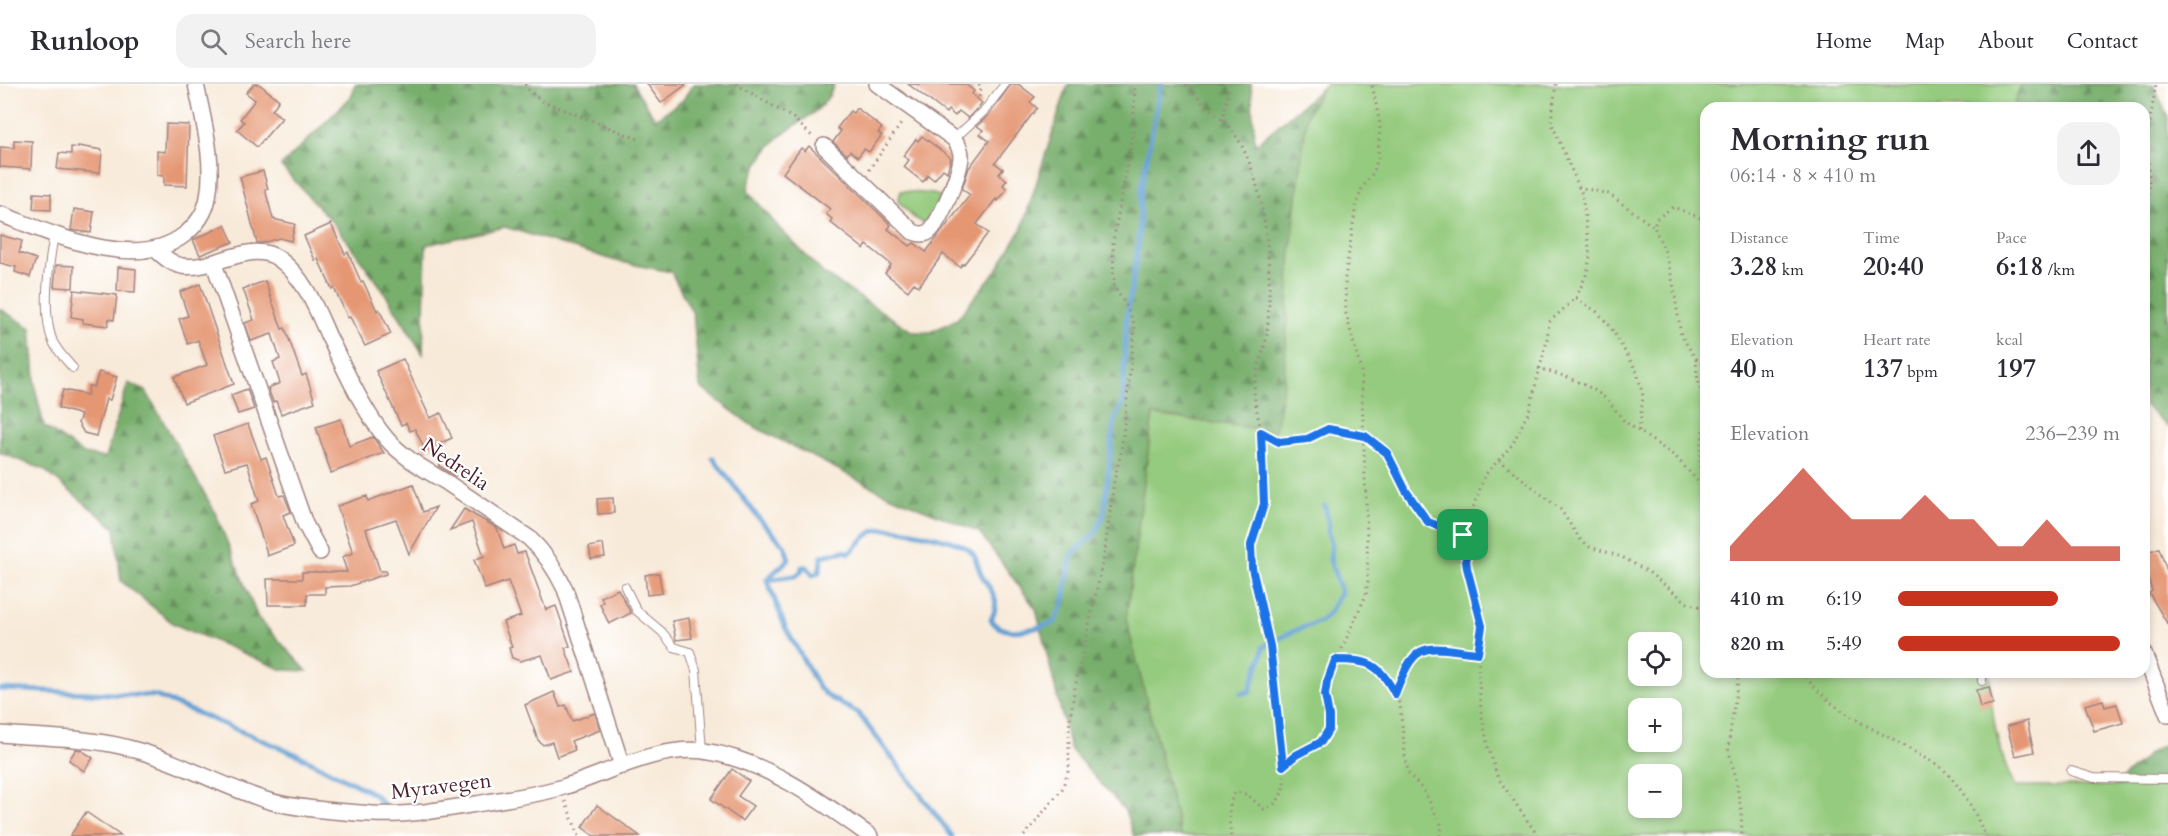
<!DOCTYPE html>
<html lang="en">
<head>
<meta charset="utf-8">
<style>
	:root { --surface:#fff; --page:#f2f2f3; --text:#2b2b33; --muted:#7c7c81; --line:#e1e1e2; --accent:#c8321e }
	body { margin:0; font-family:Cardo,serif; background:var(--page); color:var(--text); height:100vh; display:flex; flex-direction:column; font-size:22px; white-space:nowrap }
	* { box-sizing:border-box; margin:0 }
	p { font-size:20px; color:var(--muted) }
	.icon { flex:none; width:33px; height:33px; fill:none; stroke:currentColor; stroke-width:2; stroke-linecap:round; stroke-linejoin:round }
	.map { position:relative; flex:1; overflow:hidden }
	.drawer { position:absolute; left:1700px; top:18px; width:450px; height:576px; display:flex; flex-direction:column; background:var(--surface); border-radius:18px; box-shadow:0 3px 9px #0003 }
	.drawer>* { flex:none }
	.tools { position:absolute; left:1628px; top:548px; display:grid; gap:12px }
	.tools a { display:grid; place-items:center; width:54px; height:54px; border-radius:12px; background:var(--surface); box-shadow:0 3px 9px #0003; font-size:30px }
	.pin { position:absolute; display:grid; place-items:center; width:51px; height:51px; color:#fff; margin:-26px; border-radius:12px; box-shadow:0 3px 9px #0006 }
	.round { display:grid; place-items:center; flex:none; width:63px; height:63px; border-radius:18px; background:var(--page) }
	.summary { display:flex; align-items:center; justify-content:space-between; height:102px; padding:0 30px }
	h1 { font-size:33px; font-weight:600; line-height:45px }
	.stats { display:grid; grid-template-columns:repeat(3,1fr); gap:9px; height:102px; padding:6px 30px }
	.stats div { display:grid; align-content:center }
	.stats b { font-size:26px; font-weight:600 }
	.stats small { font-size:16px; font-weight:400 }
	.stats p { font-size:16px }
	.chart { height:168px; padding:12px 30px }
	.chart p { display:flex; justify-content:space-between }
	.chart svg { width:100%; height:108px; margin-top:6px; fill:var(--accent); opacity:.7 }
	ul { padding:0 30px; list-style:none; font-size:20px }
	li { display:grid; grid-template-columns:96px 72px 1fr; align-items:center; height:45px }
	li i { height:15px; border-radius:8px; background:var(--accent) }
	header { display:flex; align-items:center; gap:36px; box-sizing:border-box; height:84px; padding:0 30px; background:var(--surface); border-bottom:2px solid var(--line) }
	header strong { font-size:28px }
	nav { display:flex; gap:33px; margin-inline-start:auto; font-size:21px }
	.search { width:420px; height:54px; background:var(--page); display:flex; align-items:center; gap:15px; box-sizing:border-box; padding:0 21px; border-radius:18px; color:var(--muted); font-size:22px }
	.map>svg:first-child { display:block }
	.forest { fill:url(#forest-firs); stroke:#61674c; stroke-width:1.5; fill-rule:evenodd }
	.park { fill:#95cb7e; stroke:#707554; stroke-width:1.5; fill-rule:evenodd }
	.lines { fill:none; stroke-linecap:round; stroke-linejoin:round }
	.stream { stroke:#619fd3; stroke-width:5 }
	.building { fill:#e59672 }
	.lane-casing { stroke:#a18482; stroke-width:10 }
	.street-casing { stroke:#a18482; stroke-width:18 }
	.path { stroke:#a18482; stroke-width:3; stroke-dasharray:1.5 4.5; stroke-linecap:butt }
	.lane { stroke:#fff; stroke-width:8 }
	.street { stroke:#fff; stroke-width:15 }
	.route-casing { stroke:#fff; stroke-width:12 }
	.route { stroke:#1a73e8; stroke-width:8 }
	.labels { text-anchor:middle; stroke-width:4.5; stroke-linejoin:round; paint-order:stroke }
	.street-label { font-size:21px; fill:#4a1f2b; stroke:#fff }
</style>
</head>
<body>
<header>
<strong>Runloop</strong>
<div class="search"><svg class="icon" aria-label="search" viewBox="0 0 24 24"><circle cx="10" cy="10" r="6"/><path d="M15 15l6 6"/></svg>Search here</div>
<nav><a>Home</a><a>Map</a><a>About</a><a>Contact</a></nav>
</header>
<div class="map">
<svg width="2168" height="752" viewBox="0 0 2168 752">
	<defs>
		<pattern id="forest-firs" width="22" height="20" patternUnits="userSpaceOnUse" patternTransform="scale(1.5)"><rect width="22" height="20" fill="#78af6d"/><path d="M5 1l3.5 6h-7zM16 11l3.5 6h-7z" fill="#648e5a"/></pattern>
	</defs>
	<rect width="100%" height="100%" fill="#fff"/>
	<filter id="ink" filterUnits="userSpaceOnUse"><feTurbulence type="fractalNoise" baseFrequency=".0167" numOctaves="2"/><feDisplacementMap in="SourceGraphic" scale="12" xChannelSelector="R" yChannelSelector="G"/><feConvolveMatrix kernelMatrix="1 2 1 2 8 2 1 2 1" color-interpolation-filters="sRGB"/></filter>
	<filter id="wash" filterUnits="userSpaceOnUse"><feTurbulence type="fractalNoise" baseFrequency=".008" numOctaves="4" result="noise"/><feDisplacementMap in="SourceGraphic" scale="24" xChannelSelector="R" yChannelSelector="G"/><feGaussianBlur stdDeviation="1.35" result="paint"/><feColorMatrix in="noise" values="0 0 0 0 0 0 0 0 0 0 0 0 0 0 0 0 0 1.4 0 .05"/><feComposite in="paint" operator="in"/></filter>
	<g filter="url(#wash)">
		<rect width="100%" height="100%" fill="#f8ead9"/>
		<g class="forest">
			<path d="M355,0H633L655,35L683,16L693,0H834C827,27 798,37 778,54C765,67 750,88 748,107L780,145L824,190L913,248H931L957,235L998,184L1022,144L1068,0H1251L1255,61L1327,0H2153L2168,33V343L2144,321V24H1706V588L1933,720L2103,713L2148,670L2168,658V752H1134L1125,727L1070,665L1036,525L979,448L882,408L751,341L700,303L693,230L671,188L616,177L505,143L426,161L423,270L381,203L335,141L281,82L352,12ZM1638,558H1671V591H1638ZM1638,624H1671V657H1638ZM1638,690H1671V723H1638Z"/>
			<path d="M0,225L31,244L36,308L44,342L84,370L105,374L128,299L146,307L215,428L258,534L307,587L283,586L174,540L121,497L115,444L43,385L0,369Z"/>
		</g>
		<g class="park">
			<path d="M1325,0H2021L2013,24H1706V588H1990C1991,629 1996,665 2015,702H2168V752H1181L1126,535L1153,331L1275,347L1284,299L1291,166L1307,30ZM1638,558H1671V591H1638ZM1638,624H1671V657H1638ZM1638,690H1671V723H1638Z"/>
			<path d="M901,107L933,110L942,113L928,136L923,139L913,133L898,117Z"/>
		</g>
		<g class="lines">
			<g class="stream">
				<path d="M713,374L760,436L784,461L789,475L767,495"/>
				<path d="M0,605L156,612L298,671L374,710L387,725"/>
				<path d="M1241,609L1250,608C1252,592 1263,578 1263,563L1294,547L1321,537L1330,528L1341,508L1330,476L1332,460L1328,449L1329,441L1325,422"/>
				<path d="M952,752L858,629L829,613L819,604L785,543L767,496L795,492L801,488L802,483H807L813,491L819,489L822,472L844,467L850,469C856,463 865,451 874,447C890,440 950,455 965,463C977,469 976,480 981,490C991,509 1002,513 991,536C1003,555 1037,544 1054,539L1063,521L1071,472L1096,448L1104,429L1114,337L1123,319L1126,237L1138,163L1141,106L1161,0"/>
			</g>
		</g>
		<g id="blocks">
			<g class="building">
				<path d="M254,0H259L279,16L272,26L282,34L257,63L237,46L244,38L240,35L255,16L246,9Z"/>
				<path d="M647,0H687L661,19Z"/>
				<path d="M908,0H965L974,7L972,10L982,19L968,34L959,27L955,32L948,26L946,29Z"/>
				<path d="M1011,0H1018L1035,13L1030,18L1037,24L995,79L1003,85L999,90L1007,96L1003,101L1007,105L998,117L996,115L977,140L988,149L963,181L962,180L960,183L943,170L919,202L914,199L908,207L885,189L891,181L887,177L867,161L864,165L830,138L832,135L826,130L830,125L783,89L801,64L805,67L809,62L891,141L888,145L910,162L914,159L926,168L970,111L962,105L969,84L989,57L980,50L983,46L977,42L989,31Z"/>
				<path d="M857,24L882,44L878,49L882,51L869,68L864,65L858,73L850,67L847,71L833,58L841,47L837,44L850,27L853,29Z"/>
				<path d="M166,40L189,41L187,102L164,101V92L157,91V67L165,68Z"/>
				<path d="M922,52L951,74L947,88L943,85L934,96L928,91L923,98L904,83L909,76L903,72L916,55L918,57Z"/>
				<path d="M14,56L32,57L31,85L0,83V63L14,64Z"/>
				<path d="M78,62L102,66L100,89L57,85L59,69L71,70V63L78,64Z"/>
				<path d="M263,87L268,105H265L273,135L295,140L291,157L279,154L263,159H257L240,93Z"/>
				<path d="M34,109L51,110V126L33,125Z"/>
				<path d="M74,125L94,128L91,149L71,146Z"/>
				<path d="M331,140L345,170L348,168L361,198L363,197L377,227L379,225L391,250L365,262L350,233L348,234L334,204L332,205L318,175L315,176L304,152Z"/>
				<path d="M225,141L233,158L200,171L193,156Z"/>
				<path d="M0,151L22,157L19,169L36,175L30,193L15,188L16,183L0,179Z"/>
				<path d="M56,181L74,182L73,204L54,203Z"/>
				<path d="M118,183L136,185L135,208L117,207Z"/>
				<path d="M265,197L282,245L285,244L302,292L306,290L315,318L281,330L276,317L273,318L268,304L280,299L273,278L280,275L272,250L251,257L245,239L254,236L243,205Z"/>
				<path d="M200,200L234,300L184,319L174,293L207,281L198,256L188,260L179,235L188,232L180,208Z"/>
				<path d="M74,206L117,211L114,236L109,235L108,242L83,239V235L71,233Z"/>
				<path d="M403,275L430,334L441,329L452,354L425,366L415,345L410,347L406,339L401,341L376,287Z"/>
				<path d="M99,288L117,293L110,316L106,315L96,352L84,349L78,339L81,331L58,324L63,306L87,311L89,302L94,303Z"/>
				<path d="M247,305L254,325L238,330L231,311Z"/>
				<path d="M341,335L349,362L373,353L384,369L331,389L316,343Z"/>
				<path d="M248,340L261,375L266,373L279,412L284,411L291,428L283,431L294,462L267,472L266,466L251,420L259,417L247,379L225,385L213,352Z"/>
				<path d="M443,376L459,385L455,392L439,382Z"/>
				<path d="M413,400L423,428L436,423L409,470L396,435L366,445L380,487H386V490L350,502L325,503V510H307V521H268L267,495H302V488H347L342,473L353,469L337,422L367,412L368,417Z"/>
				<path d="M613,414L614,429L598,430L597,415Z"/>
				<path d="M464,425L497,444L504,465L514,461L517,470L525,468L546,526L556,522L570,562L565,564L574,588L551,596L542,571L520,577L512,574L509,564L512,563L503,538L521,532L508,497L485,505L474,476L484,472L472,438L450,446Z"/>
				<path d="M603,460L605,473L591,475L589,463Z"/>
				<path d="M2159,464L2168,490V541L2149,509L2152,507L2144,480V469Z"/>
				<path d="M659,489L662,509L647,511L645,491Z"/>
				<path d="M618,505L631,529L609,540L600,520L603,518L601,513Z"/>
				<path d="M689,534L692,554L676,556L672,537Z"/>
				<path d="M1989,603L1993,620L1980,623L1976,606Z"/>
				<path d="M554,608L560,623L566,621L572,637L595,629L600,646L571,657L575,666L557,673L552,658L543,661L538,656L525,621Z"/>
				<path d="M2103,616L2105,623L2117,620L2123,639L2094,647L2085,621Z"/>
				<path d="M2027,637L2034,668L2015,672L2007,642Z"/>
				<path d="M76,665L81,666L93,674L84,687L69,676Z"/>
				<path d="M732,685L749,697L738,712L753,722L742,737L711,715Z"/>
				<path d="M597,721L640,752H594L582,743Z"/>
				<path d="M86,728L121,752H70Z"/>
			</g>
		</g>
	</g>
	<g filter="url(#ink)">
		<use href="#blocks" fill-opacity="0" stroke="#a18482" stroke-width="1.5"/>
		<g class="lines">
			<defs>
				<g id="lane">
					<path d="M954,55L984,27L1005,0"/>
					<path d="M54,150C49,180 41,229 53,258C58,268 66,276 73,284"/>
					<path d="M625,503L637,527L662,548L674,563L690,568L696,586L702,667"/>
					<path d="M1982,588V597"/>
					<path d="M2071,687L2094,694L2168,695"/>
				</g>
				<g id="street">
					<path d="M824,62L913,148C918,150 922,151 927,149C939,143 961,86 961,72C961,65 958,61 954,55L877,0"/>
					<path d="M0,130C51,149 135,189 184,151C196,142 206,128 208,113C215,77 203,36 196,0"/>
					<path d="M155,165C163,172 171,180 182,182C214,187 250,155 279,175C304,193 316,224 328,251C344,283 363,327 386,354C403,374 428,387 449,400C476,418 502,436 529,454C545,469 555,484 565,505L622,682"/>
					<path d="M214,180L305,440L320,468"/>
					<path d="M2144,570L2168,631"/>
					<path d="M0,650C43,654 90,653 132,665C179,677 222,703 269,717C297,725 343,728 373,730C409,732 447,725 482,719C509,714 537,711 563,703C607,690 657,661 704,667C765,676 821,717 870,752"/>
				</g>
			</defs>
			<use href="#lane" class="lane-casing"/>
			<use href="#street" class="street-casing"/>
			<g class="path">
				<path d="M525,0L529,7L542,17L638,55"/>
				<path d="M736,0L793,34L813,53"/>
				<path d="M979,0L981,5L979,13"/>
				<path d="M1186,0C1199,19 1220,30 1234,49C1268,98 1273,191 1267,249C1265,267 1254,290 1254,307C1255,321 1259,335 1261,348L1279,358L1307,355L1328,345L1365,352L1387,369L1406,407L1428,438L1463,451L1467,484L1482,542L1478,569L1479,595L1481,627L1488,663L1498,694L1538,752"/>
				<path d="M1222,36L1230,0"/>
				<path d="M869,86L903,37"/>
				<path d="M1578,103L1609,110L1654,143"/>
				<path d="M2144,107L2149,103"/>
				<path d="M2148,128L2149,95L2147,54L2156,0"/>
				<path d="M1706,136L1673,123L1656,135L1654,143L1666,170L1673,199L1681,251L1696,275L1697,291L1706,328"/>
				<path d="M1576,214L1597,228L1610,242L1637,288L1643,312L1639,347"/>
				<path d="M1696,275L1706,282"/>
				<path d="M1538,284L1567,293L1593,305L1608,316L1624,337L1676,373L1701,401"/>
				<path d="M1706,335C1702,358 1695,389 1706,411"/>
				<path d="M1261,349L1264,420L1251,461L1252,484L1270,562L1283,682"/>
				<path d="M1499,376L1560,425L1580,455L1590,463L1622,473L1647,487L1689,520L1706,524"/>
				<path d="M1463,451L1485,391L1512,361L1529,327L1547,256L1549,238L1576,214L1587,189L1590,172L1582,110L1551,38L1556,0"/>
				<path d="M1335,576H1360L1373,582L1386,593L1400,621L1406,679L1409,690L1424,707L1442,742L1440,752"/>
				<path d="M1739,588L1728,664L1735,690L1741,726L1742,752"/>
				<path d="M1803,588C1830,630 1880,646 1921,672C1930,677 1941,682 1948,690C1964,708 1976,729 1985,752"/>
				<path d="M1395,610C1416,554 1424,563 1478,569"/>
				<path d="M565,717L579,752"/>
				<path d="M1024,752L1062,705L1069,685V643L1074,608L1104,473L1114,397L1121,369L1135,242L1126,221L1114,203L1113,158L1133,48L1135,0"/>
				<path d="M1231,752C1229,739 1227,718 1236,708L1246,710L1264,725C1284,719 1286,700 1283,682L1296,671L1321,658L1330,645L1325,611L1327,598L1366,511L1368,496L1366,417L1361,287L1346,230L1345,194L1356,121L1362,104L1373,89L1378,74L1380,40L1372,0"/>
			</g>
			<use href="#lane" class="lane"/>
			<use href="#street" class="street"/>
		</g>
	</g>
	<g class="lines" filter="url(#ink)">
		<defs>
			<path id="route" d="M1328,345L1365,352L1387,369L1406,407L1428,438L1463,451L1467,484L1482,542L1478,569C1424,563 1416,554 1395,610C1379,579 1369,576 1335,576L1327,598L1325,611L1329,632V645L1321,658L1296,671L1283,682L1270,562L1252,484L1251,461L1264,420L1261,348L1279,358L1307,355Z"/>
		</defs>
		<use href="#route" class="route-casing"/>
		<use href="#route" class="route"/>
	</g>
	<g class="labels">
		<g class="street-label">
			<text transform="translate(456 380) rotate(34)" y="7">Nedrelia</text>
			<text transform="translate(441 702) rotate(-7)" y="7">Myravegen</text>
		</g>
	</g>
</svg>
<div class="tools">
<a><svg class="icon" aria-label="locate" viewBox="0 0 24 24"><circle cx="12" cy="12" r="6"/><path d="M12 2v4M12 18v4M2 12h4M18 12h4"/></svg></a>
<a>+</a>
<a>−</a>
</div>
<div class="pin" style="left:1463px;top:451px;background:#1e9e55"><svg class="icon" aria-label="arrive" viewBox="0 0 24 24"><path d="M6 21V4h12l-3 4 3 4H6"/></svg></div>
<section class="drawer">
<div class="summary"><div><h1>Morning run</h1><p>06:14 · 8 × 410 m</p></div><a class="round"><svg class="icon" aria-label="share" viewBox="0 0 24 24"><path d="M12 15V3M7 8l5-5 5 5M5 13v7h14v-7"/></svg></a></div>
<div class="stats">
<div><p>Distance</p><b>3.28<small> km</small></b></div>
<div><p>Time</p><b>20:40</b></div>
<div><p>Pace</p><b>6:18<small> /km</small></b></div>
</div>
<div class="stats">
<div><p>Elevation</p><b>40<small> m</small></b></div>
<div><p>Heart rate</p><b>137<small> bpm</small></b></div>
<div><p>kcal</p><b>197</b></div>
</div>
<div class="chart"><p><span>Elevation</span>236–239 m</p>
<svg viewBox="0 0 160 44" preserveAspectRatio="none"><path d="M0 44V38L10 27L20 17L30 6L40 17L50 27L60 27L70 27L80 17L90 27L100 27L110 38L120 38L130 27L140 38L150 38L160 38V44z"/></svg>
</div>
<ul>
<li><b>410 m</b>6:19<i style="width:72%"></i></li>
<li><b>820 m</b>5:49<i style="width:100%"></i></li>
</ul>
</section>
</div>
</body>
</html>
